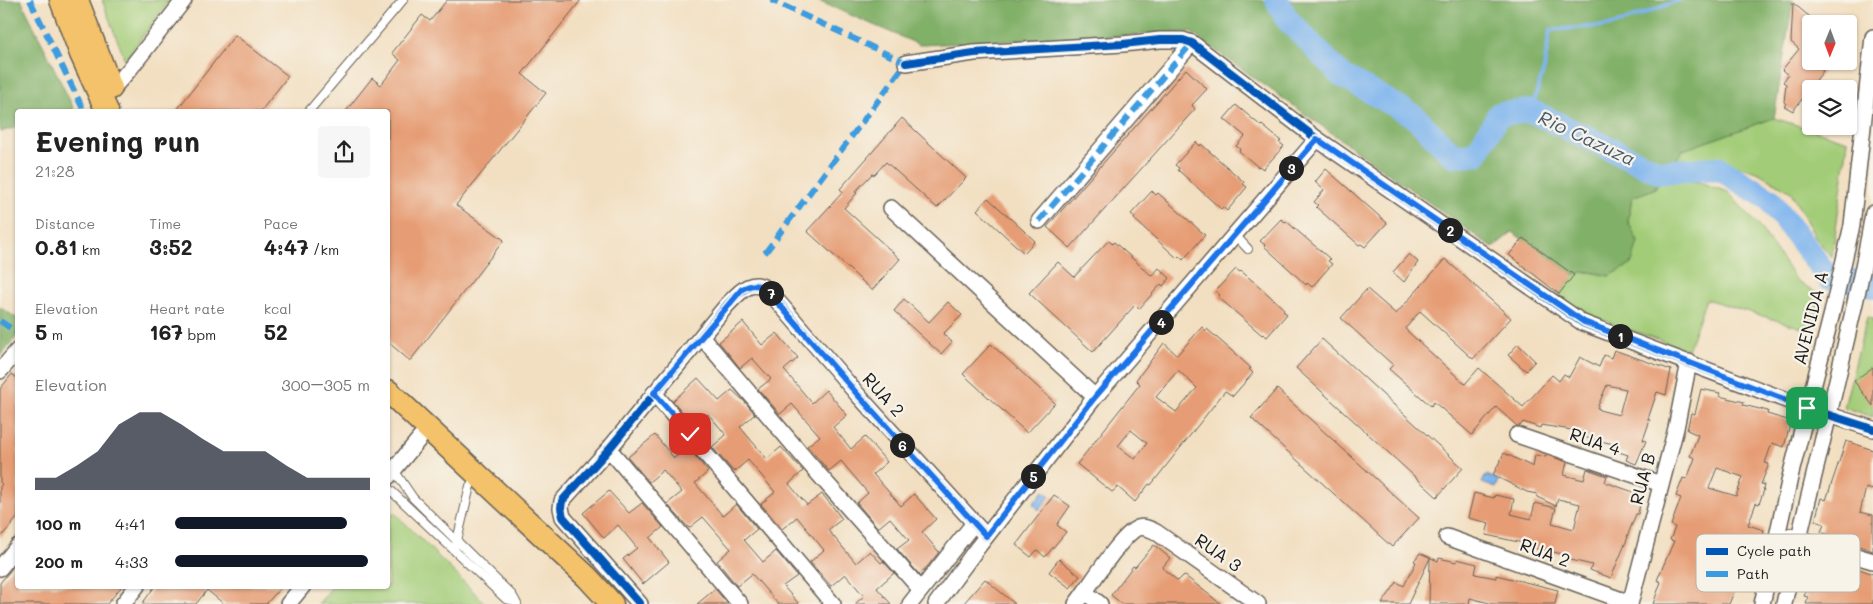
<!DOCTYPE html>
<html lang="en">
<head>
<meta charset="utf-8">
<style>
	:root { --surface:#fff; --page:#f6f6f6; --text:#222; --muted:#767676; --accent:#111827 }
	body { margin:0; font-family:Mali,sans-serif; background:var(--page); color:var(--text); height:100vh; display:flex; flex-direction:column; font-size:19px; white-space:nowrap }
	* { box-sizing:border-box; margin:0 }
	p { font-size:16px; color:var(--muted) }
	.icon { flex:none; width:28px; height:28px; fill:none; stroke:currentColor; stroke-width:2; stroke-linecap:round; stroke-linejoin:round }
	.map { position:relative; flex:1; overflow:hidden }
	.panel { position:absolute; left:15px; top:109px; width:375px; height:480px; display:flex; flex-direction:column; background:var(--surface); border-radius:5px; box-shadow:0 1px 4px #0004 }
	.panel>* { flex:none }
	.needle { width:32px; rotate:181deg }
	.tools { position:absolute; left:1802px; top:15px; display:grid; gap:10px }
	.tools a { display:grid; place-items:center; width:55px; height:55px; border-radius:5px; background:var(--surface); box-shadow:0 1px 4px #0004; font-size:25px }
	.pin { position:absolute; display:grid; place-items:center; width:42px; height:42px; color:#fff; margin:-21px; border-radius:10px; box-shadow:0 2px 8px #0006 }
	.km { position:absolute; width:25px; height:25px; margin:-12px; border-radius:50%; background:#222; color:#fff; font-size:14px; line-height:25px; text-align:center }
	.round { display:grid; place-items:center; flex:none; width:52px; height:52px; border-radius:5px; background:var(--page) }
	.head { display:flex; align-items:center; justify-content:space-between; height:85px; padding:0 20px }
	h1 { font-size:28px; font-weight:700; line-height:38px }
	.figures { display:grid; grid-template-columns:repeat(3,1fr); gap:8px; height:85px; padding:5px 20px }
	.figures div { display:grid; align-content:center }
	.figures b { font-size:21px; font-weight:700 }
	.figures small { font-size:14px; font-weight:400 }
	.figures p { font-size:14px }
	.chart { height:140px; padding:10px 20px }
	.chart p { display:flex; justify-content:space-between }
	.chart svg { width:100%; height:90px; margin-top:5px; fill:var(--accent); opacity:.7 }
	ul { padding:0 20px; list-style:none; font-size:16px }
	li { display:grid; grid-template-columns:80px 60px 1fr; align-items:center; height:38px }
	li i { height:12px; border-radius:6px; background:var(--accent) }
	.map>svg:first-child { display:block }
	.green { fill:#a2cc77; stroke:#5f744a }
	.forest { fill:#81b068; stroke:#4e6642 }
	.water { fill:#7fb5ee; stroke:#4e6885 }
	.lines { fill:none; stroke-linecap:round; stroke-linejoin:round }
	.stream { stroke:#7fb5ee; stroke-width:4 }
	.river { stroke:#7fb5ee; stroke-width:24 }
	.building { fill:#e69d75; fill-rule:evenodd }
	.lane-casing { stroke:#676056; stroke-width:10 }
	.street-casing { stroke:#676056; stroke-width:18 }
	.primary-casing { stroke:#676056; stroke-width:25 }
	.lane { stroke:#fff; stroke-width:8 }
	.street { stroke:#fff; stroke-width:15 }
	.primary { stroke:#f4c26a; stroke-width:22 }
	.quiet { stroke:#3c9bdf; stroke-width:6; stroke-dasharray:12 6; stroke-linecap:butt }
	.cycleway-casing { stroke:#f7f3e8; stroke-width:11 }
	.cycleway { stroke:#0057b8; stroke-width:8 }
	.route-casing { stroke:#fff; stroke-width:10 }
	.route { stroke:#1a73e8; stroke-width:6 }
	.labels { text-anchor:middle; stroke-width:4.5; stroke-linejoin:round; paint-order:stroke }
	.street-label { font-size:18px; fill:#1c1c1c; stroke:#f7f3e8 }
	.water-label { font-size:19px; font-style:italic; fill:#445970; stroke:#f7f3e8 }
	.key { fill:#f7f3e8; stroke:#b5b2ab; stroke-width:1 }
	.key-label { font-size:14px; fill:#1c1c1c }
</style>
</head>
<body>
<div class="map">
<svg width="1873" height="604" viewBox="0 0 1873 604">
	<rect width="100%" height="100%" fill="#f7f3e8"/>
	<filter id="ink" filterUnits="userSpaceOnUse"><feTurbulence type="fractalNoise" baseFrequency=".02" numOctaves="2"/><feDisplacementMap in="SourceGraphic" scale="10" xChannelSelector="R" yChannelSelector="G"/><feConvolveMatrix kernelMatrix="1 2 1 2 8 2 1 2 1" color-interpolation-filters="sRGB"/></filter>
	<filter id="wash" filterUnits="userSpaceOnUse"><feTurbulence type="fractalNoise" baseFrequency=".0096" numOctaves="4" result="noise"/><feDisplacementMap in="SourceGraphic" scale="20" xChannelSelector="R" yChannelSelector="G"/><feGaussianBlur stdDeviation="1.12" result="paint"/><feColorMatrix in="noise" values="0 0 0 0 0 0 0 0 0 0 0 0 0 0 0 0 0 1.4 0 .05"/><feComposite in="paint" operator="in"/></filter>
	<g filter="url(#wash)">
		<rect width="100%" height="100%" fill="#f2dfc1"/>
		<g class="green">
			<path d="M102,0H170L125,60Z"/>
			<path d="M1774,118L1848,141L1832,257L1816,239L1791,192L1759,173L1721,160L1676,159L1683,150Z"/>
			<path d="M1661,179L1699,182L1728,192L1758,225L1796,280L1820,295L1812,331L1706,299L1688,350L1591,316L1557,298C1577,271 1574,268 1609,276L1638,242L1628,221L1632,197L1654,189Z"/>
			<path d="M1867,317L1873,319V417L1844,407Z"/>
			<path d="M394,512L486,604H318L333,586H388V520Z"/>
		</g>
		<g class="forest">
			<path d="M0,0H21L74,109L66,111H18L17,127L0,132Z"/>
			<path d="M816,0H1793L1774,118L1683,150L1654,189L1632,197L1628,221L1638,242L1631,265L1609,276L1586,271L1574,275L1512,232L1493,248L1190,32L920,45Z"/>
			<path d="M0,307L18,319L17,336L0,356Z"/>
		</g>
		<g class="water">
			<path d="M1486,475L1499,480L1496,488L1482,483Z"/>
			<path d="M1044,491L1050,496L1039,510L1033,504Z"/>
		</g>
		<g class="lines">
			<path class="stream" d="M1531,111L1544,69L1550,30L1613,25L1680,0"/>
			<path class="river" d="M1277,0L1287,19L1341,75L1414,116L1453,155L1476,154L1499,114L1531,111L1659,172L1718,168L1769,199L1828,277L1849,280L1873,286"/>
		</g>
		<g id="blocks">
			<g class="building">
				<path d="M447,0H581L522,74L546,93L456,205L504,240L410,361L388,342V111H346L372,78L381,85L400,60L392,53L422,15L430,21Z"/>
				<path d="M1793,3L1815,21L1811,24V61H1822L1818,67L1823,71L1793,111L1784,106L1786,104L1784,102L1786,84L1783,82L1788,75L1782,70L1799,49L1791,42Z"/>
				<path d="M235,35L288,76L261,111H176Z"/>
				<path d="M1186,69L1207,89L1192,105L1195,109L1070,248L1047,227Z"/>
				<path d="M1236,105L1261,126L1262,125L1281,141L1279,142L1284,146L1263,169L1259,166L1258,167L1239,151L1240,149L1236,146L1245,136L1224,119Z"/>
				<path d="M902,118L966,178L937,208L886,162L874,175L872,174L855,192L857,193L844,208L900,259L872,290L807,231L843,192L840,189Z"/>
				<path d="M1196,142L1200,146L1201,144L1244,182L1243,184L1247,187L1227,211L1223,207L1221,209L1178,170L1179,168L1175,165Z"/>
				<path d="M1326,169L1387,223L1365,247L1361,244L1359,245L1341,229L1316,207L1318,205L1314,202L1324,190L1315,182Z"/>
				<path d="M1152,191L1156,195L1158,193L1205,235L1183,260L1179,256L1177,258L1134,219L1135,217L1131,214Z"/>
				<path d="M988,198L1035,241L1024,253L977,210Z"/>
				<path d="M1281,219L1285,222L1286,221L1330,259L1328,261L1332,264L1312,287L1307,283L1306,285L1289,269L1264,246L1265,245L1260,241Z"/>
				<path d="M1523,238L1574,275L1559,294L1509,255Z"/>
				<path d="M1109,240L1112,244L1114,242L1152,276L1159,268L1170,278L1163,286L1161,284L1139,309L1135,305L1093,352L1029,293L1058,262L1074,277Z"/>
				<path d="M1409,254L1418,262L1404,282L1393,272Z"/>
				<path d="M1445,259L1511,318L1473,359L1420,311L1405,329L1465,384L1479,368L1523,407L1552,375L1559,381L1564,374L1569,377L1580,357L1599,367L1604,355L1611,358L1614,350L1671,370L1666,395L1657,392L1649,416L1648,420H1650L1643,440L1646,441L1636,464L1626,460L1628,455L1616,451L1618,445L1583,437L1584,432L1541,425L1540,428L1523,422L1520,426H1517L1496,407L1472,435L1434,402L1431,406L1389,369L1393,365L1341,318L1367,289L1396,314ZM1607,385L1626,389L1619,415L1599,410V408H1597Z"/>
				<path d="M1236,269L1240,272L1241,271L1260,287L1284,309L1283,311L1287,314L1267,337L1263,334L1262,335L1218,297L1220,295L1215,291Z"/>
				<path d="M904,299L929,322L948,302L962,315L943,334L952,342L941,354L894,311Z"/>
				<path d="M743,322L762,345L777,333L798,358L784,370L812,403L826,390L847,415L833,427L851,449L865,437L887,462L873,474L901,506L914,494L936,519L922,532L939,552L927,567L919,574L897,549L909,540L890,518L878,528L857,503L868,493L841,461L829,471L807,446L820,436L792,404L780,414L758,389L771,379L752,358L740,368L719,342Z"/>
				<path d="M1202,327L1206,331L1207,329L1232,351L1251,368L1249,369L1253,373L1233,396L1225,391L1151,485L1149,484L1135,502L1118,487L1112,492L1077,464L1140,384L1136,380L1164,343L1177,355ZM1178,370L1197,388L1176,412L1156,397ZM1131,430L1147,443L1135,459L1118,446Z"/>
				<path d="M1322,339L1463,468L1437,497L1296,368Z"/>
				<path d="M991,344L1055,403L1027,433L963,374Z"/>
				<path d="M1518,344L1535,361L1526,371L1508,355Z"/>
				<path d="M1873,367V406L1854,381Z"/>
				<path d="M12,374L18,379V517L0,538V487L2,484L0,482V389Z"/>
				<path d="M698,378L719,401L732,390L744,401L755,414L740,427L767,459L781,447L803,471L789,484L807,505L822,494L833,507L842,519L828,530L856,563L870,551L881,563L883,561L894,573L877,588L891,604H855L864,596L845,574L831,586L810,562L824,550L797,517L782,529L761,504L775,492L761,475L748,460L734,472L712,447L726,435L716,423L708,414L694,426L673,401Z"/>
				<path d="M1277,389L1419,518L1392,547L1251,418Z"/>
				<path d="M1701,389L1720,393L1719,396L1744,402L1743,405L1768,411L1767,414L1791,421L1784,447L1772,443L1765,463L1769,464L1761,484L1764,485L1763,489L1764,490L1759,504L1756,503L1748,525L1764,530L1754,572L1746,569L1739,588L1736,587L1729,604H1653L1661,582L1657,580L1674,541L1670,540L1675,527L1671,525L1681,498L1676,496L1683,478L1687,479L1695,458L1690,456L1698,435L1687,430L1691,413L1695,414ZM1717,468L1743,477L1736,496L1709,488Z"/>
				<path d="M655,435L674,458L688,447L708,472L695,483L723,516L736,504L757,529L744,540L763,562L776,551L797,576L783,586L799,604H778L752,574L737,586L717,561L731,549L703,517L689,528L667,504L682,492L663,470L649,482L628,457Z"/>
				<path d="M1846,441L1873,450V490L1866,488L1860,512L1873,515V551L1821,532L1824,524L1815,521L1821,498L1826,500Z"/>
				<path d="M1504,453L1533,467L1535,455L1546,457L1547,455L1567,462L1564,475L1584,480L1587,469L1607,476L1605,482L1642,495L1638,514H1636L1627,537H1628L1611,578L1590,570L1592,565L1567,559L1568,555L1527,547L1528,544L1486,535L1489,523L1468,518L1474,493L1494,498L1495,495L1514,499L1511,514L1531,519L1535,503L1556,508L1552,523L1574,529L1580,504L1558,499L1556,506L1537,497V494L1527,492L1493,475Z"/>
				<path d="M609,491L629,513L642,503L663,527L650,538L669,562L643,584L623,559L637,548L618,525L604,538L583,513Z"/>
				<path d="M1054,495L1070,506L1057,525L1066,532L1045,557L1037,550L1031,557L1016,545Z"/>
				<path d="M1154,545L1170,558L1162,568L1178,581L1184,575L1221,604H1122L1111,595L1133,566L1135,567Z"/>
				<path d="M1420,553L1438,561L1439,558L1456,562L1457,559L1477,564L1475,574L1496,578V575L1558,590L1555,604H1493L1470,598L1469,604H1429L1430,558L1408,604H1382L1397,582L1404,586L1416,562L1414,561Z"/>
				<path d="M1059,559L1080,576L1070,588L1049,572Z"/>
				<path d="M1818,560L1839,567L1841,562L1873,574V604H1806L1808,597L1804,596Z"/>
				<path d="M18,561V586H122L107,604H0V583Z"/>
				<path d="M985,579L1015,604H963Z"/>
				<path d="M155,586H282L266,604H224L207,590L196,604H142Z"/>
				<path d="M715,589L728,604H697Z"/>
			</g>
		</g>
	</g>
	<g filter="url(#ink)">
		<use href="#blocks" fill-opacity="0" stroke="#676056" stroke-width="1"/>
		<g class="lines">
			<defs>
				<g id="lane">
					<path d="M309,111L403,0"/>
					<path d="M1234,234L1248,249"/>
					<path d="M394,470L413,498L512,595L517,604"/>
					<path d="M388,488L506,599L515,601"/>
					<path d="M456,545L470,486"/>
				</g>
				<g id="street">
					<path d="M906,63L974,53L1123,44L1160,40H1183L1192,43L1317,139L1583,323L1807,408L1873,429"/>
					<path d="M112,89L129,70L184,0"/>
					<path d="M891,208L1095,397"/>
					<path d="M1039,221L1192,43"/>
					<path d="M702,337L807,461L921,590"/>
					<path d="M0,371L18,350"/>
					<path d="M654,393L833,604"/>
					<path d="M1517,435L1661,484"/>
					<path d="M609,449L740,604"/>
					<path d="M388,477L420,438"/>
					<path d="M1789,536L1873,561"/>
					<path d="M1447,537L1630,603"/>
					<path d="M0,568L18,546"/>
					<path d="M1085,592L1100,604"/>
					<path d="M123,604L137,586"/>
					<path d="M288,604L303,586"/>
					<path d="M640,604L563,517L561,508L562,501L609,449L727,305C739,293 751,277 768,290L858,395L986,536"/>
					<path d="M910,604L974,523"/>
					<path d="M936,604L978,547L1095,397L1317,139"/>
					<path d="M1076,604C1089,588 1121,534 1138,528C1145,526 1150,529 1156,532L1258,604"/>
					<path d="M1630,604L1676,428L1689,362"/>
					<path d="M1762,604L1791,473L1832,313L1852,225L1873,37"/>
					<path d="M1784,604C1802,519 1825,435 1844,350C1855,304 1866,259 1873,213"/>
				</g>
				<g id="primary">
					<path d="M61,0L81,54L107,111"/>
					<path d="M77,0L111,88"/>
					<path d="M388,391L587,577L612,604"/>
				</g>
			</defs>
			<use href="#lane" class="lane-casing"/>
			<use href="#street" class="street-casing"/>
			<use href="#primary" class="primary-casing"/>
			<use href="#lane" class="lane"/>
			<use href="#street" class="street"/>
			<use href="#primary" class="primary"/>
			<g class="quiet">
				<path d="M30,0L84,111"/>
				<path d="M1039,221L1192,43"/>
				<path d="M765,253L906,63L771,0"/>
				<path d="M0,321L18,333"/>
			</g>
			<defs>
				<g id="cycleway">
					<path d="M906,63L974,53L1123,44L1160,40H1183L1192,43L1317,139L1583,323L1807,408L1873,429"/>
					<path d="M640,604L563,517L561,508L562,501L609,449L727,305C739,293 751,277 768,290L858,395L986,536"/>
				</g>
			</defs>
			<use href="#cycleway" class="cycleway-casing"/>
			<use href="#cycleway" class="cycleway"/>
		</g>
	</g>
	<g class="lines" filter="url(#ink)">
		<defs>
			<path id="route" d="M690,434L654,393L742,289C750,285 755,284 764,287L858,395L986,536L1095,397L1317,139L1584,322L1807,408"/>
		</defs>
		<use href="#route" class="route-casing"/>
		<use href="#route" class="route"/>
	</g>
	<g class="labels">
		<g class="street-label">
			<text transform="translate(1811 318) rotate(-76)" y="6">AVENIDA A</text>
			<text transform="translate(883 395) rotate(48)" y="6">RUA 2</text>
			<text transform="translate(1595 442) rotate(19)" y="6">RUA 4</text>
			<text transform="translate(1643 479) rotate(-75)" y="6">RUA B</text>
			<text transform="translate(1218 553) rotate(35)" y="6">RUA 3</text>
			<text transform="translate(1545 553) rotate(20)" y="6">RUA 2</text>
		</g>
		<g class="water-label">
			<text transform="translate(1587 138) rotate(25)" y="7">Rio Cazuza</text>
		</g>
	</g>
	<rect x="1696" y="534" width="164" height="58" rx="8" class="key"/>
	<rect x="1706" y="548" width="22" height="7" fill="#0057b8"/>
	<rect x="1706" y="571" width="22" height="6" fill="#3c9bdf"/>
	<g class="key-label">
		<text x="1737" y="556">Cycle path</text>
		<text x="1737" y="579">Path</text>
	</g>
</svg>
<div class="tools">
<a><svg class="needle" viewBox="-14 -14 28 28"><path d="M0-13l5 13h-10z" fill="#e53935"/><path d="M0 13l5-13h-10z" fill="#767676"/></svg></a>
<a><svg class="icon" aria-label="layers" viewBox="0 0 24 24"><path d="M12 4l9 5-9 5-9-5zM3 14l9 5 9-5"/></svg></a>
</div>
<div class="pin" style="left:1807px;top:408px;background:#1e9e55"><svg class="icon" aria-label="arrive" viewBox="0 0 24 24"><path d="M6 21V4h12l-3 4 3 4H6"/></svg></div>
<div class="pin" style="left:690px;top:434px;background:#d93025"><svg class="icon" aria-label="check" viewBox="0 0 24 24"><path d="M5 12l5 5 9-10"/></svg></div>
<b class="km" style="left:1620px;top:336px">1</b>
<b class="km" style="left:1450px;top:230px">2</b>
<b class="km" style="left:1291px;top:168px">3</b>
<b class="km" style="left:1161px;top:322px">4</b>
<b class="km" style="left:1033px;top:476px">5</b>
<b class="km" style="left:902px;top:445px">6</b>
<b class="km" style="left:771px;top:293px">7</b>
<section class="panel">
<div class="head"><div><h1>Evening run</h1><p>21:28</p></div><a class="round"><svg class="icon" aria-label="share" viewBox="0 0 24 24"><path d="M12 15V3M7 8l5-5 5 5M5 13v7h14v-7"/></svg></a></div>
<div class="figures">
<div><p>Distance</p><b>0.81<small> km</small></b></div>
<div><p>Time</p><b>3:52</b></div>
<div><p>Pace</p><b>4:47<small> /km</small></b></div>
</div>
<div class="figures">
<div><p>Elevation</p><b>5<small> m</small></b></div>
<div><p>Heart rate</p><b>167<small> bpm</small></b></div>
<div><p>kcal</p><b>52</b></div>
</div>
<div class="chart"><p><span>Elevation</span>300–305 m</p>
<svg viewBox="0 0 160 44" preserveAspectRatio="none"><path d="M0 44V38L10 38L20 32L30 25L40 12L50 6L60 6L70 12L80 19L90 25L100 25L110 25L120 32L130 38L140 38L150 38L160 38V44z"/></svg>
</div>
<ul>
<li><b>100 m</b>4:41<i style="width:88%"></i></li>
<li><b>200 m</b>4:33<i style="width:99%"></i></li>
</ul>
</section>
</div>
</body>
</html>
